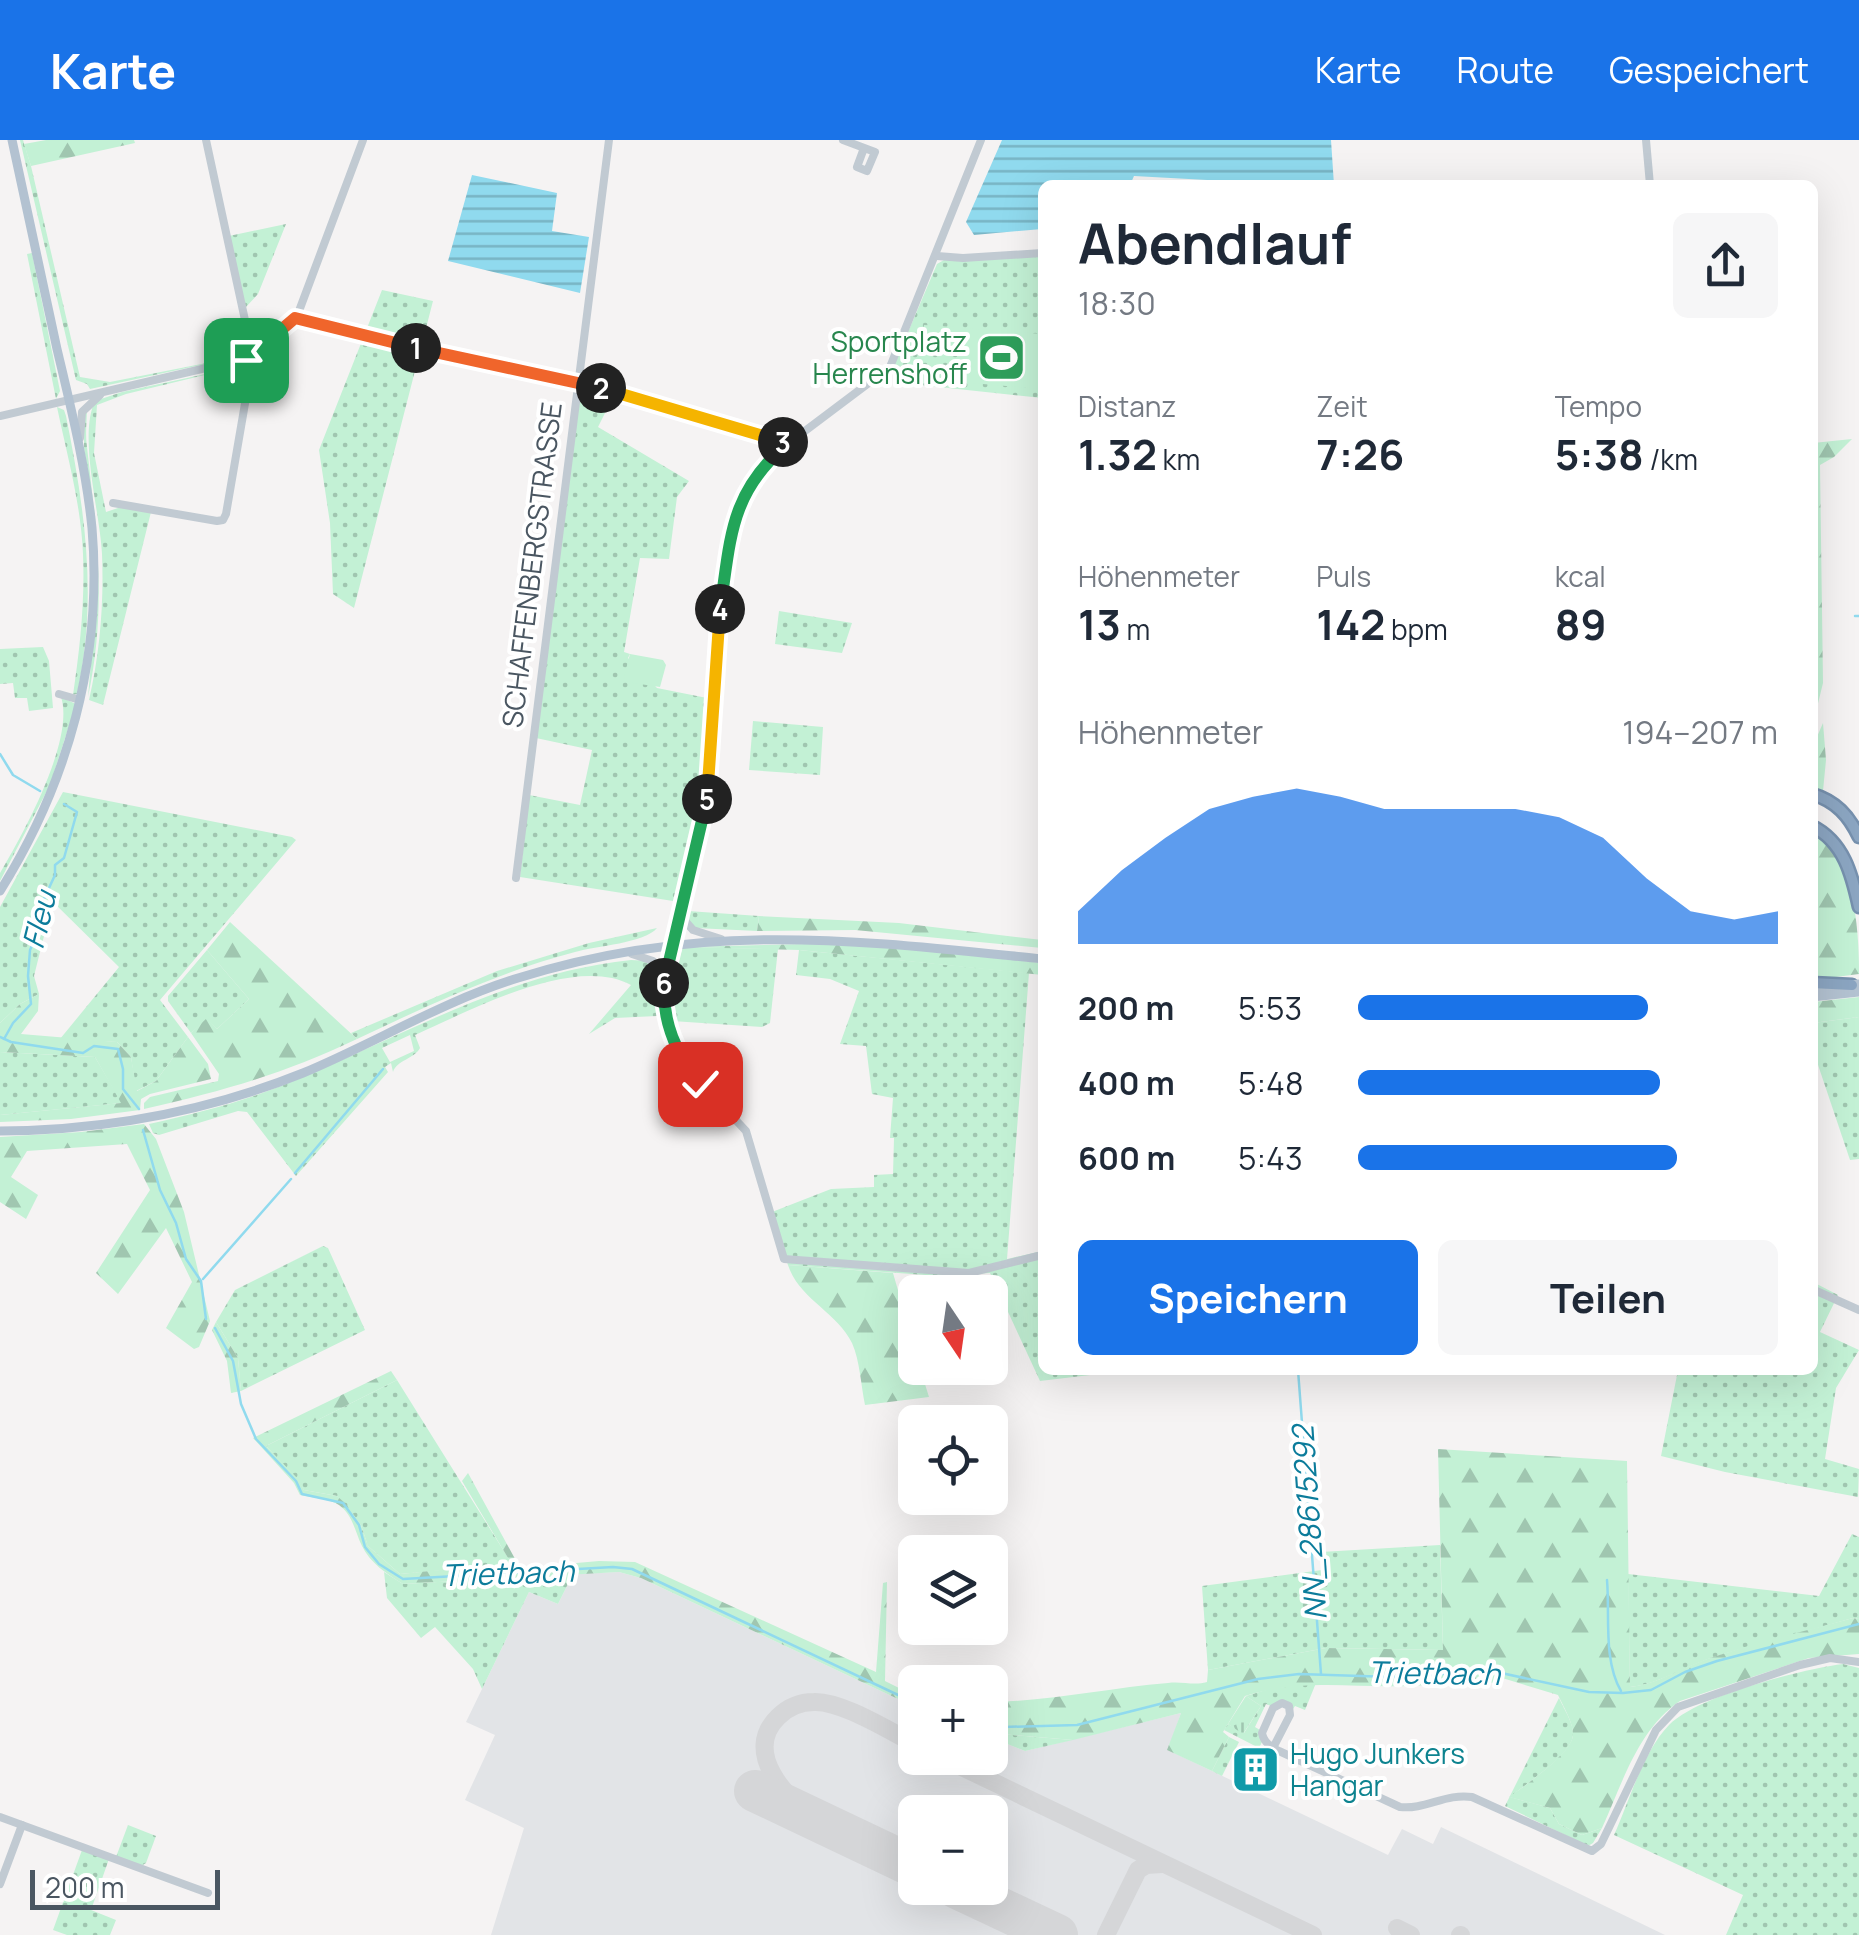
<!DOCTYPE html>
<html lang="de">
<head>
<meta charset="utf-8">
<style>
	:root { --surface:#fff; --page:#f6f6f7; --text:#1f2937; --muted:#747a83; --accent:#1a73e8 }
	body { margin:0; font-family:Manrope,sans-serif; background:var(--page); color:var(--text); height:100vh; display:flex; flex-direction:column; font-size:38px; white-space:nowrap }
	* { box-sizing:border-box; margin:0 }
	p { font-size:32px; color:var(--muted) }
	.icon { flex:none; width:55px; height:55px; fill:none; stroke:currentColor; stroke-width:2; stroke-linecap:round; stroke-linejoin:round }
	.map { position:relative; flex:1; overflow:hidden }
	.details { position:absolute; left:1038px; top:40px; width:780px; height:1195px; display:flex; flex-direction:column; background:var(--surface); border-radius:15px; box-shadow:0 10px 40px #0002 }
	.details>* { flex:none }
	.needle { width:65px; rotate:167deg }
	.buttons { position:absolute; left:898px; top:1135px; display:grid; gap:20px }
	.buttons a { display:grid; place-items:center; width:110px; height:110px; border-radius:15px; background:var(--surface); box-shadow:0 10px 40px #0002; font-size:50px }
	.scale { position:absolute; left:30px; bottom:25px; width:190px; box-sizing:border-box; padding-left:10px; border:5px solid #4a5661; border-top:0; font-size:28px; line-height:35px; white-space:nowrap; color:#4a5661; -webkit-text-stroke:8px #fff; paint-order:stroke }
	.pin { position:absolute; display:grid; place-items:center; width:85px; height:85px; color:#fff; margin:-42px; border-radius:20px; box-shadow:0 5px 15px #0006 }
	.km { position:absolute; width:50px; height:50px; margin:-25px; border-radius:50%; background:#222; color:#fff; font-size:28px; line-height:50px; text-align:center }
	.round { display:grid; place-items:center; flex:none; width:105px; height:105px; border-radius:15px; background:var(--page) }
	.overview { display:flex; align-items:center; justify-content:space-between; height:170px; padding:0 40px }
	h1 { font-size:55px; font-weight:700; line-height:75px }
	.stats { display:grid; grid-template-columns:repeat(3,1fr); gap:15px; height:170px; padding:10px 40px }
	.stats div { display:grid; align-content:center }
	.stats b { font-size:42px; font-weight:700 }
	.stats small { font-size:28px; font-weight:400 }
	.stats p { font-size:28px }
	.chart { height:280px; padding:20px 40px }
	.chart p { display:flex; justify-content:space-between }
	.chart svg { width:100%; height:180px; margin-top:10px; fill:var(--accent); opacity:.7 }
	.primary-button { display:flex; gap:20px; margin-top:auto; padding:20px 40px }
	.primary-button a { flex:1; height:115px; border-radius:15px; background:var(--accent); color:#fff; font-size:40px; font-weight:700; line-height:115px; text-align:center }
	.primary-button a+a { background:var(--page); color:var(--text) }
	ul { padding:0 40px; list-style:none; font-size:32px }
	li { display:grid; grid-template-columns:160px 120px 1fr; align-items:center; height:75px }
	li i { height:25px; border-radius:12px; background:var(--accent) }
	header { display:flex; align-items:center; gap:60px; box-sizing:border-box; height:140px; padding:0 50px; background:var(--accent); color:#fff }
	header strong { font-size:48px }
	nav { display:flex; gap:55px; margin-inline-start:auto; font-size:35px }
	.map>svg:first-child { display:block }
	.airport { fill:#e2e4e7; fill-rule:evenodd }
	.grass { fill:url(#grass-dots); fill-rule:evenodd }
	.forest { fill:url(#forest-firs) }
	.park { fill:url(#park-tufts) }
	.pitch { fill:#c3f1d5 }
	.water { fill:url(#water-rules) }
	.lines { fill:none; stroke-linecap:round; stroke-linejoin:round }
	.stream { stroke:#90daee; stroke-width:2.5 }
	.taxiway { stroke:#d5d6d8; stroke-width:18 }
	.runway { stroke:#d5d6d8; stroke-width:42 }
	.highway-casing { stroke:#7690ad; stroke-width:15 }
	.minor { stroke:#c1cad2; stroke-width:8 }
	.major { stroke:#b3c2d1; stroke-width:9 }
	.highway { stroke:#8ba5c1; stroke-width:10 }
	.split-1-casing { stroke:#fff; stroke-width:20 }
	.split-2-casing { stroke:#fff; stroke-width:20 }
	.split-3-casing { stroke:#fff; stroke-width:20 }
	.split-4-casing { stroke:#fff; stroke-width:20 }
	.split-5-casing { stroke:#fff; stroke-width:20 }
	.split-6-casing { stroke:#fff; stroke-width:20 }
	.split-7-casing { stroke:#fff; stroke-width:20 }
	.split-1 { stroke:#f0652b; stroke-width:12 }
	.split-2 { stroke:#f0652b; stroke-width:12 }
	.split-3 { stroke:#f5b400; stroke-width:12 }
	.split-4 { stroke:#22a559; stroke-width:12 }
	.split-5 { stroke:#f5b400; stroke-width:12 }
	.split-6 { stroke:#22a559; stroke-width:12 }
	.split-7 { stroke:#22a559; stroke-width:12 }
	.labels { text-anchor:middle; stroke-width:8; stroke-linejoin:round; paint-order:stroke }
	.leisure-label { font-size:28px; fill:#27864d; stroke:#fff; text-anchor:end }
	.street-label { font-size:28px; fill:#4a5661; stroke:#fff }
	.culture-label { font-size:28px; fill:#0d838f; stroke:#fff; text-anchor:start }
	.water-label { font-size:30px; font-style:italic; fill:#0c7c9b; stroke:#fff }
</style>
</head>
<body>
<header>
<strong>Karte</strong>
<nav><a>Karte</a><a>Route</a><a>Gespeichert</a></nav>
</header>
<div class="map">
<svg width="1859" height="1795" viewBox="0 0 1859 1795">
	<defs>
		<pattern id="grass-dots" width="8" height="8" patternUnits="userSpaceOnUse" patternTransform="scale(2.5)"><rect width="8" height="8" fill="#c3f1d5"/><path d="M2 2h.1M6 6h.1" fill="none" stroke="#a0c6b0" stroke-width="1.8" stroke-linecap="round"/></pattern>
		<pattern id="forest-firs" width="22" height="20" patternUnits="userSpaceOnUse" patternTransform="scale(2.5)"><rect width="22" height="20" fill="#c3f1d5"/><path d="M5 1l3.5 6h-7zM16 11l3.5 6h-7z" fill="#a0c6b0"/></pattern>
		<pattern id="park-tufts" width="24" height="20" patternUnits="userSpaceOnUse" patternTransform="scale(2.5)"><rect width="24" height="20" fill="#c3f1d5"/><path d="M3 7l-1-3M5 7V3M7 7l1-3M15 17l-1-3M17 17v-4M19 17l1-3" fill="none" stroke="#a0c6b0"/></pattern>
		<pattern id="water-rules" width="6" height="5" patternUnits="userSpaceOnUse" patternTransform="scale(2.5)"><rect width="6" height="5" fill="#90daee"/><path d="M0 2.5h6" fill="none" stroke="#78b4c4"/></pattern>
	</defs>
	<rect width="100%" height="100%" fill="#f5f3f3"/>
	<path class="airport" d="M619,1432L641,1438L915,1567V1618H990V1597L1025,1611L1181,1573L1168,1610L1388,1715L1402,1689L1433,1704L1441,1687L1665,1795H491L524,1688L465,1660L495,1595L466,1582L529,1452L558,1464L573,1434ZM915,1672H990V1748H915Z"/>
	<g class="grass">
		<path d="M20,0H23L31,26L80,237L110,242L247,215L90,249L87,244L76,240Z"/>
		<path d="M286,84L258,154L245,168L229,96Z"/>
		<path d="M32,113L60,251L56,259L27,114Z"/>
		<path d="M1042,115V258L911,244L891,232L937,124L944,120Z"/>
		<path d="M382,150L433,161L354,468L333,454L330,383L319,310Z"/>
		<path d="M238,227L126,254L97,265L94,313L106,372L121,367L151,372L103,565L89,560C100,512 104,463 102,414C100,372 78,296 95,261L122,252Z"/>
		<path d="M582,237L618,247L598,287L689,341L677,357L669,419L640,418L624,512L630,514L628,518L657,548L707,558L703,654L678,757L673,761L520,737L529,655L580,665L592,610L536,598Z"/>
		<path d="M57,267L64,270L66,276C85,370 98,459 77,554L73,555C80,508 85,462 83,414C81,364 67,315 57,267Z"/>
		<path d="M87,269C87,279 85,294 87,307C97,396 107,467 88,557L98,442L95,375L84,308V277Z"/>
		<path d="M779,471L852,483L842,513L775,504Z"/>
		<path d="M43,507L49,521L53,568L29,571L27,558H15L13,543L0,544V509Z"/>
		<path d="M61,557L76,564L50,645L0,741V733C24,693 75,599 61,557Z"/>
		<path d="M753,581L823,587L820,635L749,630Z"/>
		<path d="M63,652L292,697L296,700L160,860L188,897L156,941L136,951L131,917L117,902L60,899L119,827L49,758L40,773L44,796L34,836L39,854L20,864L0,883V767Z"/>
		<path d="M688,771L759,776L757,791L695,788L687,780Z"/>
		<path d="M657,788C645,803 596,806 575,812C499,832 429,865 357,899L351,893L497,831L589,803Z"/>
		<path d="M683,807L778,809L770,883L762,887L672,881L670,846Z"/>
		<path d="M207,810L249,859L217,889L207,879L191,893L168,861V856Z"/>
		<path d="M799,810L1029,833L1007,1119L1042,1111V1230H1107V1233L1040,1241L990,1133L939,1136L788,1125L772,1072L831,1049L874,1047V1035L893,1034L894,998H890L893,958L872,954L866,906L840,904L859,851L830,839L796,835Z"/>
		<path d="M631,820L649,821C660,836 665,860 657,876L615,878L589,894L631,845C574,814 469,871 415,895L420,908C414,919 397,920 393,932L391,923L385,927L388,932L296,1036L247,972L238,971L159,995L153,993L149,984C194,974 238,963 281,946C397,900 504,833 631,820ZM410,895L414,911L390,922L382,908Z"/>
		<path d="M1859,877V1019L1850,1020L1813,910V883Z"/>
		<path d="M0,912L95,917L122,963L0,975Z"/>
		<path d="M323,1106L328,1108L365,1190L241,1251L238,1218L216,1182L235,1150Z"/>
		<path d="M1813,1142L1838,1155L1820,1192L1859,1210L1836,1248L1825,1319L1859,1329L1858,1357L1725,1332L1661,1316L1678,1230H1812Z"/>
		<path d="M397,1240L512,1424L400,1434L368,1406L361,1385L337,1356L304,1350L298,1340L266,1306Z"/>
		<path d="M1852,1394L1859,1397V1479L1853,1478C1808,1491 1762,1502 1717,1516C1687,1525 1660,1544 1630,1547L1628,1434L1819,1456Z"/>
		<path d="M1440,1405L1443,1510L1326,1508L1208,1530L1202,1446L1322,1430L1321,1412Z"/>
		<path d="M384,1432L403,1444L573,1434L558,1464L529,1452L482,1549L473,1529L435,1487L421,1498L387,1458Z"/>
		<path d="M1843,1524L1859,1528V1795H1726L1743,1755L1614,1695C1630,1660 1642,1613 1669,1585C1697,1556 1803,1529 1843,1524Z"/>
		<path d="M1316,1543L1305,1570L1295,1566L1293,1569L1284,1560L1271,1566L1266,1564L1255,1587L1260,1590L1262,1602L1259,1608L1224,1590L1228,1584L1244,1593L1261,1566L1246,1556L1269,1549Z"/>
		<path d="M1559,1558C1564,1569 1574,1584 1573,1595C1572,1615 1525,1644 1510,1657L1550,1668L1559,1684L1582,1695L1602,1688L1593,1703L1588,1706L1505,1666Z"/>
		<path d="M1001,1594L1073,1600L1025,1611L997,1600Z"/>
		<path d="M1229,1597L1239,1602L1222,1636L1212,1631Z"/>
		<path d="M128,1685L156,1696L146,1723L141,1726L116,1717Z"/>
		<path d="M82,1710L109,1719L91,1770L116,1780L110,1795H67L53,1790Z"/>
	</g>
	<g class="forest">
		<path d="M46,0H134L135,3L31,26L24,4Z"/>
		<path d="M1852,299L1834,317L1820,325L1823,543L1813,584V303Z"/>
		<path d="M1823,583L1826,620L1823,651L1813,648V606Z"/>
		<path d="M1812,691C1855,712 1859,792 1859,834L1828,838L1813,835Z"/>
		<path d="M759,776L899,783L1042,800V808L855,790L757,791Z"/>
		<path d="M230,782L357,899C283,934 224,951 144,969V963L150,957L218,941L219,934L191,893L207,878L217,889L249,859L207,810Z"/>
		<path d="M849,803L1042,823V835L799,810L683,807Z"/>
		<path d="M39,854L38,871L21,894L117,902L131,917L137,951L156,941L188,897L208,924L211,939L150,954L141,959L140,970L71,979L0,982V975L121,963L95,917L0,912V883L20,864Z"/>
		<path d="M1859,857V877L1813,883V862Z"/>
		<path d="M144,984L156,999L184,1072L210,1181L199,1207L194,1209L166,1188L192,1142L166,1088L118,1154L96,1133L150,1050L127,1004L27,1011L11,1037L38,1055L26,1079L0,1062V997L81,992Z"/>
		<path d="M788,1125L893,1133L915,1209V1228H920L929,1257L865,1265C861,1246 860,1221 852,1203C837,1172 799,1159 788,1125Z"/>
		<path d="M216,1182L238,1218L241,1251L231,1253L227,1221L212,1190Z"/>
		<path d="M391,1231L397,1240L266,1306L299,1340L304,1350L337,1356L346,1364L361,1385L368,1406L400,1434L511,1423L462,1341L468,1333L520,1428L599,1421L635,1422L876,1532L883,1443L887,1442L885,1541L915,1556V1567L641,1438L619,1432L403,1444C387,1434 370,1423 362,1406C355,1392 353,1375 339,1365C329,1358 312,1358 300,1355L294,1343L253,1298Z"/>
		<path d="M1438,1309L1627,1321L1630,1547C1658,1544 1683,1527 1710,1518C1757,1502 1805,1491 1853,1478L1859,1479V1514L1809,1518L1680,1561C1638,1589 1622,1644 1602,1688L1582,1695L1559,1684L1550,1668L1509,1657C1524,1646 1574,1612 1573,1594C1573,1582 1563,1566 1558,1555L1499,1537L1495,1543C1466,1539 1439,1545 1409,1546C1349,1548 1306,1538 1245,1556L1223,1592L1229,1597L1212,1631L1167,1610L1181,1573L1073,1600L1001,1594L997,1600L990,1597V1579L996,1578L990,1562C1051,1561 1108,1548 1168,1543C1182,1541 1194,1546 1207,1542L1208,1530L1326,1508L1443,1510Z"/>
	</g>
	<path class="park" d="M1246,1556L1261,1566L1243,1594L1228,1584Z"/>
	<g class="pitch">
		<path d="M924,185L954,187L953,204L923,202Z"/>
		<path d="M963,188L1042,194V249L959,242Z"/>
		<path d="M630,514L663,520L666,525L660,547L626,542L624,537Z"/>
	</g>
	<g class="water">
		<path d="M1002,0H1331L1334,45H1211L1207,40L1134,36L1130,45H1042V89L974,95L966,82Z"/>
		<path d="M472,35L557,53L552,91L589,97L580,153L448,121Z"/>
	</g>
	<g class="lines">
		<g class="stream">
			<path d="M1855,476H1859"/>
			<path d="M0,614L13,635L40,651"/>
			<path d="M0,897L11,902L83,913L94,906L118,909L123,929V949L139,969"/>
			<path d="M4,899L13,883L31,864L28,836L30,810L38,792L37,774L55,735V725L64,718L77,672L64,664"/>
			<path d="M143,990L160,1050L176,1083L186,1119L201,1141L206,1179"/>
			<path d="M295,1033L383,929"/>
			<path d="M203,1139L291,1039"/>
			<path d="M215,1188L233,1221L241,1264L256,1299L296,1341L302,1354L343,1363L359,1385L365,1407L379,1424L403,1439L613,1427L632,1429L915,1563"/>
			<path d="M1298,1230L1321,1534"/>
			<path d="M1607,1440C1610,1475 1603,1520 1621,1551"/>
			<path d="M1004,1587L1077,1585L1258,1539L1299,1534L1392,1537L1492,1531L1589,1552L1623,1553L1651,1550L1685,1532L1717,1521L1859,1484"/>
		</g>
		<g class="taxiway">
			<path d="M943,1618L1313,1795"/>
			<path d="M816,1680C786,1658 742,1612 778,1577C788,1567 801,1562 814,1562C842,1561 889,1591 915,1604"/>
			<path d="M1397,1788L1411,1795"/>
			<path d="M1106,1795L1138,1730L1146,1725L1162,1724"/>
			<path d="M1460,1795H1461"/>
		</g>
		<g class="runway">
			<path d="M755,1651L915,1727"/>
			<path d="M957,1748L1057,1795"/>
		</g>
		<defs>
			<g id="highway">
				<path d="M1812,654C1836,661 1849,676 1859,697"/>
				<path d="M1812,686C1844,702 1852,735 1859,767"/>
				<path d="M1812,843L1852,845"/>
			</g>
		</defs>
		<use href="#highway" class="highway-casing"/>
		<g class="minor">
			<path d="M843,0L875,12L867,31L857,27L864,8"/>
			<path d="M981,0L890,227L781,309L751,342L737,371L717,492L706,665L669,812L663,858L667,882L687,928L746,991L784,1119L969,1133L1042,1115"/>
			<path d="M1646,0L1650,45"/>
			<path d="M937,116L963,118L1042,113"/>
			<path d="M295,178L422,210L579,241L787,304"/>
			<path d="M0,276L253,217L299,171L363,0"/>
			<path d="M80,298L82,272L100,255"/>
			<path d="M113,363L217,381L223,380L226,374L253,217L206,0"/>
			<path d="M59,554L80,560"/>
			<path d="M516,738L609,0"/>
			<path d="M678,773L693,790L721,799"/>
			<path d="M632,814L653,821L662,837"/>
			<path d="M1812,1149L1859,1170"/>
			<path d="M1273,1608L1290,1575L1289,1566L1282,1563L1273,1568L1262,1593C1264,1603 1271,1607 1279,1611L1400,1667C1425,1670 1446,1653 1472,1657L1592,1711L1601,1704L1656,1590L1678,1567L1800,1525L1830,1518L1859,1522"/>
			<path d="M0,1677L208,1753"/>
			<path d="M0,1744L22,1685"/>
		</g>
		<g class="major">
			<path d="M0,751C68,643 103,517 92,388C86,328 71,268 57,209C42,139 27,70 12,0"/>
			<path d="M1812,850L1859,844"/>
			<path d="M1812,857L1859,852"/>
			<path d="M0,991C104,990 206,972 303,933C375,903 443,861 518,838C703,780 854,800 1042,819"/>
		</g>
		<use href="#highway" class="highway"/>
	</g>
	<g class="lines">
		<defs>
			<path id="split-1" d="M246,220L295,178L416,208"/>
			<path id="split-2" d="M416,208L601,248"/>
			<path id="split-3" d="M601,248L783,302"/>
			<path id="split-4" d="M720,469C731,398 729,354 787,304L783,302"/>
			<path id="split-5" d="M707,659L720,469"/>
			<path id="split-6" d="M664,843L707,659"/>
			<path id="split-7" d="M664,843C662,882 676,914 700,944"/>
		</defs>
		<use href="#split-1" class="split-1-casing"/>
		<use href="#split-2" class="split-2-casing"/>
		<use href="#split-3" class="split-3-casing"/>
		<use href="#split-4" class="split-4-casing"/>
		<use href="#split-5" class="split-5-casing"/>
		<use href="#split-6" class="split-6-casing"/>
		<use href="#split-7" class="split-7-casing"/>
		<use href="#split-1" class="split-1"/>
		<use href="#split-2" class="split-2"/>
		<use href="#split-3" class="split-3"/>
		<use href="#split-4" class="split-4"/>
		<use href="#split-5" class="split-5"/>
		<use href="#split-6" class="split-6"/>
		<use href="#split-7" class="split-7"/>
	</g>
	<defs>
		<symbol id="stadium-square" viewBox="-11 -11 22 22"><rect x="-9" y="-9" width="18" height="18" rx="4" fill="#2e9e5b" stroke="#fff"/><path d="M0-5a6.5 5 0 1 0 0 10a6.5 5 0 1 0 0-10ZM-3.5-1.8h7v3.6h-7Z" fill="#fff"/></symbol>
		<symbol id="building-square" viewBox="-11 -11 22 22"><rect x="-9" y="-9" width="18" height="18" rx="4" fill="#0f9aa8" stroke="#fff"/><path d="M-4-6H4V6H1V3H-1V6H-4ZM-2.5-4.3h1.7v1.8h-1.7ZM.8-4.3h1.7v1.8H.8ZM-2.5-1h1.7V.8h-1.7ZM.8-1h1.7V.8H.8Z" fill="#fff"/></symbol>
	</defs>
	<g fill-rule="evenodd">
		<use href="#stadium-square" x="974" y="190" width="55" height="55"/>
		<use href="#building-square" x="1228" y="1602" width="55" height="55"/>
	</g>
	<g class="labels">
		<g class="leisure-label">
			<text x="967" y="212">Sportplatz<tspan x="967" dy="32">Herrenshoff</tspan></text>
		</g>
		<g class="street-label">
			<text transform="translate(532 425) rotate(-83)" y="10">SCHAFFENBERGSTRASSE</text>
		</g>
		<g class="culture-label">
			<text x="1290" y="1624">Hugo Junkers<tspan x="1290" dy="32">Hangar</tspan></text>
		</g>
		<g class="water-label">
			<text transform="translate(40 780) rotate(-76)" y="10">Fleu</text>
			<text transform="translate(1310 1383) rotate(-94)" y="10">NN_28615292</text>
			<text transform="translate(508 1434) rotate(-2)" y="10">Trietbach</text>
			<text transform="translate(1434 1534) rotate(1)" y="10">Trietbach</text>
		</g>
	</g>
</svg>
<div class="buttons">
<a><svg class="needle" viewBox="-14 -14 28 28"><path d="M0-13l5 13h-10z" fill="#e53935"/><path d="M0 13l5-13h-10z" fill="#747a83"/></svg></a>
<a><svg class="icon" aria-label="locate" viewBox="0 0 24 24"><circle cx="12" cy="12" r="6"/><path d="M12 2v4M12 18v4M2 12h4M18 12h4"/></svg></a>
<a><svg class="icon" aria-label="layers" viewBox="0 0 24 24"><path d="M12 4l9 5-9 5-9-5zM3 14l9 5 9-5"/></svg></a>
<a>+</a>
<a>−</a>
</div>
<div class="scale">200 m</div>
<div class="pin" style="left:246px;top:220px;background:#1e9e55"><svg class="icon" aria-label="arrive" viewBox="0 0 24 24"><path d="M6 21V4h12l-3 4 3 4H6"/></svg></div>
<div class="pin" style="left:700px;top:944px;background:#d93025"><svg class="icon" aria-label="check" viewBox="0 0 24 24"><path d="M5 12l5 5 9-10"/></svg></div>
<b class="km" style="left:416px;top:208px">1</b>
<b class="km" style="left:601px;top:248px">2</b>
<b class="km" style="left:783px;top:302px">3</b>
<b class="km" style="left:720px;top:469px">4</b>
<b class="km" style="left:707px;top:659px">5</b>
<b class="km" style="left:664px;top:843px">6</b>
<section class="details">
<div class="overview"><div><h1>Abendlauf</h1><p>18:30</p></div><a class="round"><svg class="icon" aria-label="share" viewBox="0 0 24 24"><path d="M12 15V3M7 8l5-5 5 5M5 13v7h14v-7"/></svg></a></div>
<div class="stats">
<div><p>Distanz</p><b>1.32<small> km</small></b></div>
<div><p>Zeit</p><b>7:26</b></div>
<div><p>Tempo</p><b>5:38<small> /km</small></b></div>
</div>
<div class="stats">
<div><p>Höhenmeter</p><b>13<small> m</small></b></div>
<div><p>Puls</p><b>142<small> bpm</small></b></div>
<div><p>kcal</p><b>89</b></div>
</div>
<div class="chart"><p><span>Höhenmeter</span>194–207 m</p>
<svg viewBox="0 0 160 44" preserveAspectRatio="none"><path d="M0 44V36L10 26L20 18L30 11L40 8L50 6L60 8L70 11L80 11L90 11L100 11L110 13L120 18L130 28L140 36L150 38L160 36V44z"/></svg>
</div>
<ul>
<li><b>200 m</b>5:53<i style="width:69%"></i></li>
<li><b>400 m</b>5:48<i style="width:72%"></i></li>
<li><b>600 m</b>5:43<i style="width:76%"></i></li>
</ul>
<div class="primary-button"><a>Speichern</a><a>Teilen</a></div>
</section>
</div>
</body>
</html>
